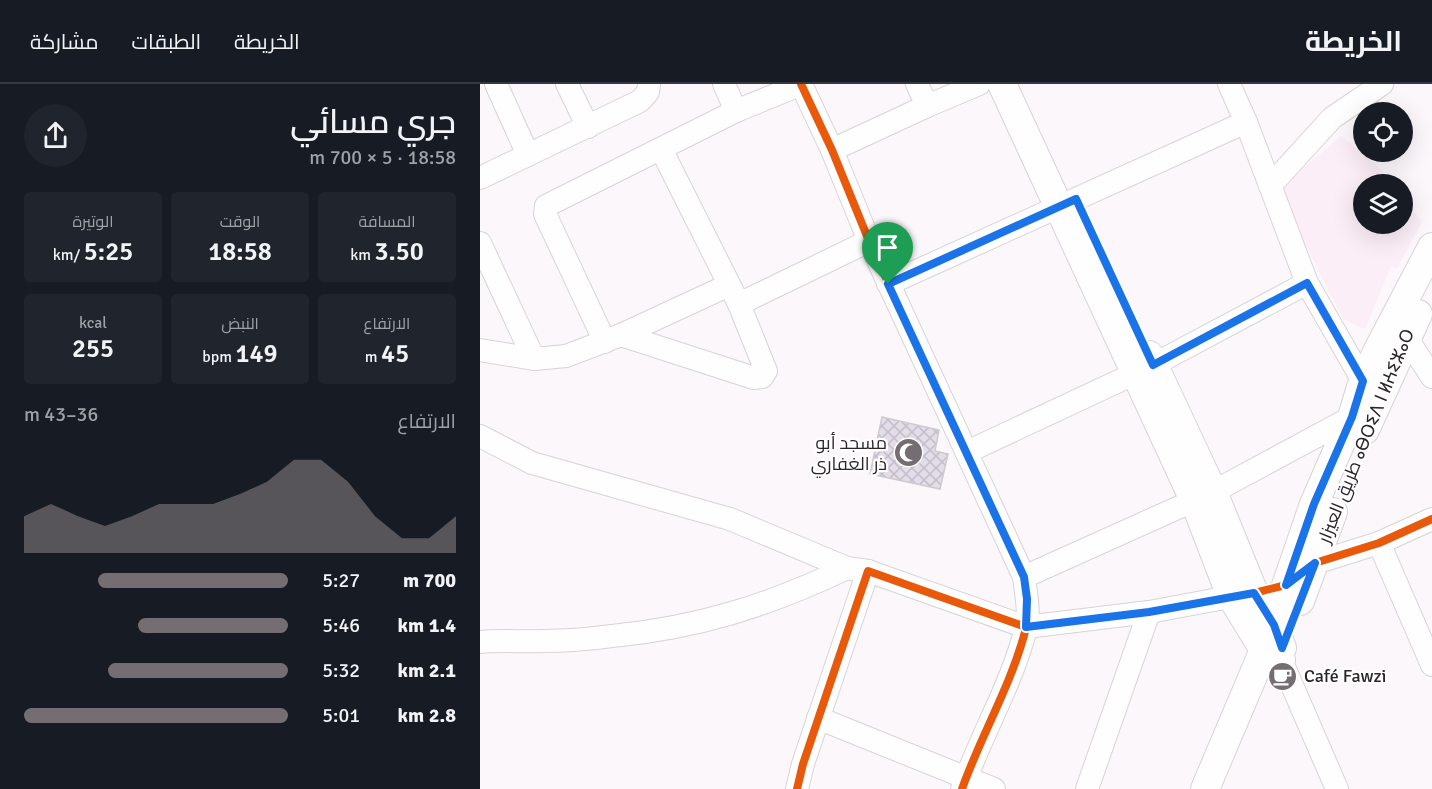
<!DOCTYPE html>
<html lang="ar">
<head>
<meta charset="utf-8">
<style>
	:root { --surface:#171b24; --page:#20242c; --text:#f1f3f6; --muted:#9ea1a6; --line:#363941; --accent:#746e72 }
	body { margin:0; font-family:Signika,Cairo,"Noto Sans Tifinagh",sans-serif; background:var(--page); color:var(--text); direction:rtl; height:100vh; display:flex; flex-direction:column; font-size:22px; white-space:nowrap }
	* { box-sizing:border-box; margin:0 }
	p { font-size:20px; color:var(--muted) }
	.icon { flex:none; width:33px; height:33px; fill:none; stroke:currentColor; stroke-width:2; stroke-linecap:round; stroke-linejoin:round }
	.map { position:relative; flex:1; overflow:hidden; direction:ltr }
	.sheet { display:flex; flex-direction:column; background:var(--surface); width:480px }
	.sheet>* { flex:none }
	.tools { position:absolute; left:873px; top:18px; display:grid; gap:12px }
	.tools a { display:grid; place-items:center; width:60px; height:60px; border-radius:50%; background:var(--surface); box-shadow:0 6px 24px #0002; font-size:30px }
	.pin { position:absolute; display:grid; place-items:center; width:51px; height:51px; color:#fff; margin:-62px -26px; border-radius:50% 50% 50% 0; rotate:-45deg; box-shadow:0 0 6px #0007 }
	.pin .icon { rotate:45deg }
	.round { display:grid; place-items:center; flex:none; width:63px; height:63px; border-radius:32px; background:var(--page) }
	.headline { display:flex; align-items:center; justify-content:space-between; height:102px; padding:0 24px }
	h1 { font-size:33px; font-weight:600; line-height:45px }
	.metrics { display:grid; grid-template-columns:repeat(3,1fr); gap:9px; height:102px; padding:6px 24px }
	.metrics div { display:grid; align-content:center; border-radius:6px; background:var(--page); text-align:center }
	.metrics b { font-size:26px; font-weight:600 }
	.metrics small { font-size:16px; font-weight:400 }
	.metrics p { font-size:16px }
	.chart { height:168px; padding:12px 24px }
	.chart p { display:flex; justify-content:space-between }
	.chart svg { width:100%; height:108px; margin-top:6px; fill:var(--accent); opacity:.7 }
	ul { padding:0 24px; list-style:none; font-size:20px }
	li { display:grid; grid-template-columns:96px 72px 1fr; align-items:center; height:45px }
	li i { height:15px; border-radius:8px; background:var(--accent) }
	header { display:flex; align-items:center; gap:36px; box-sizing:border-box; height:84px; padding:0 30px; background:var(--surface); border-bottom:2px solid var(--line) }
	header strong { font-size:28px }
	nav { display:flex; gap:33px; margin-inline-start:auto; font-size:21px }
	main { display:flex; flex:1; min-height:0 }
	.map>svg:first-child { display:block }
	.built { fill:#fceef7 }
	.building { fill:url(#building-cross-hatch); stroke:#cecacf; stroke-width:1.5 }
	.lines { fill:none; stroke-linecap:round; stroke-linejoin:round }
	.minor-casing { stroke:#d8d3d6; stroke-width:24 }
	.major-casing { stroke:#d8d3d6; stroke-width:30 }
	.minor { stroke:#fffefe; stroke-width:22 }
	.major { stroke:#fffefe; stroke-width:28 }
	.cycleway-casing { stroke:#fff; stroke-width:11 }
	.cycleway { stroke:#e8590c; stroke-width:8 }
	.route-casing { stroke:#fff; stroke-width:12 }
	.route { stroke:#1a73e8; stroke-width:8 }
	.labels { text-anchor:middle; stroke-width:4.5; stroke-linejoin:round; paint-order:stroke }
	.street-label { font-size:18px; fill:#2a2529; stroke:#fff }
	.poi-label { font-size:18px; fill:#2a2529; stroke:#fff; text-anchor:end }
</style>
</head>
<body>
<header>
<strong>الخريطة</strong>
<nav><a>الخريطة</a><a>الطبقات</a><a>مشاركة</a></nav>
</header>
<main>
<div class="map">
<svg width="952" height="705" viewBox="0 0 952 705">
	<defs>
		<pattern id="building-cross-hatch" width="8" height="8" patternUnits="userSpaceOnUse" patternTransform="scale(1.5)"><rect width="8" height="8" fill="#e3dce9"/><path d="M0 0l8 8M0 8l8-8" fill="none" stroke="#c3bdc8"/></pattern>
	</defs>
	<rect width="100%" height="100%" fill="#fcf7fa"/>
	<path class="built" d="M861,52L898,83L912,100H884V140H922L923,114L942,138L917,185L911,182L885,245L863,235L798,106Z"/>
	<path class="building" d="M402,333L459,346L455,367L468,370L460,405L390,390Z"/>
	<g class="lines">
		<defs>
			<g id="minor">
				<path d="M16,0L48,71"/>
				<path d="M87,0L108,43"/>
				<path d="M244,0L256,27"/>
				<path d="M321,0L352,66L389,157L544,493C546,510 550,528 546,544C532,600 501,651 482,705"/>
				<path d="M437,0L447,22"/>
				<path d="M749,0L766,38L827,199L883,297L893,306"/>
				<path d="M352,66L447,22L499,0"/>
				<path d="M0,94L160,17L168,8L169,0"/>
				<path d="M790,102L852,34L902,0"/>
				<path d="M0,159L54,275"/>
				<path d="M408,200L766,38"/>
				<path d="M259,220L389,157"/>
				<path d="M141,251L274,294L282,293L286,287L259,220L181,65"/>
				<path d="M926,253L952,293"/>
				<path d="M125,258L65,130L66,122L256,27L322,0"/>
				<path d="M0,266L54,275L86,272L141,251L249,201"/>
				<path d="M0,352L52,379L250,435L367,484L388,487"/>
				<path d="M487,368L673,281L827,199"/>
				<path d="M899,459L952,581"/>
				<path d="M824,488L835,479L899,459L952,435"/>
				<path d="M544,493L733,408L872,333"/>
				<path d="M0,558C21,556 43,558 64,557C86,557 110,555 132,552C217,544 290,521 367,484"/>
				<path d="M801,576L857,705"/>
				<path d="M338,634L514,705"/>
				<path d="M317,705L323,680L388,487L546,543L669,528L766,510"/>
				<path d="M607,705L669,528"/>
			</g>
			<g id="major">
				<path d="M522,0L714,416L751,512L784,566L801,576"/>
				<path d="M669,271L733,408L774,509L794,541L802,564"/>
				<path d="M885,346L938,230"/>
				<path d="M820,517L853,428"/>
				<path d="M725,705L784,566L834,420L872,333L883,297L898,266L952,163"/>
			</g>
		</defs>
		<use href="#minor" class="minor-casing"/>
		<use href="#major" class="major-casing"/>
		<use href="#minor" class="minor"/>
		<use href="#major" class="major"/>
		<defs>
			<g id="cycleway">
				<path d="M321,0L352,66L389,157L544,493C546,510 550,528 546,544C532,600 501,651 482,705"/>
				<path d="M317,705L323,680L388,487L546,543L669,528L774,509L806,501L835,479L899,459L952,435"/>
			</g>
		</defs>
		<use href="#cycleway" class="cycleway-casing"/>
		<use href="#cycleway" class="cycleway"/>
	</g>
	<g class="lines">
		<defs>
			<path id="route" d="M596,115L673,281L827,199L883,297L872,333L834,420L806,501L835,479L802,564L794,541L774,509L669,528L546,543L547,515L544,493L408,200Z"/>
		</defs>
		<use href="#route" class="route-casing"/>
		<use href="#route" class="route"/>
	</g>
	<defs>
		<symbol id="mosque-disc" viewBox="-11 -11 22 22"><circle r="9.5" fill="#746e72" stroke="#fff"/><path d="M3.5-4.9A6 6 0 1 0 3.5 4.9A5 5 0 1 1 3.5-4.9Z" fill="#fff"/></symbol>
		<symbol id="cafe-disc" viewBox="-11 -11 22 22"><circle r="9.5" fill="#746e72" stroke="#fff"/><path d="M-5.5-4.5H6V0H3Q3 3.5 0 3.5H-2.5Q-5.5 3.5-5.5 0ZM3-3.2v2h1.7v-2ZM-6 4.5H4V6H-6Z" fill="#fff"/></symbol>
	</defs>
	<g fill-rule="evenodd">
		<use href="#mosque-disc" x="412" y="352" width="33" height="33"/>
		<use href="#cafe-disc" x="786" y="576" width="33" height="33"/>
	</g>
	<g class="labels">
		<g class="street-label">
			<text transform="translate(886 352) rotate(-68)" y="6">طريق العيزار ⴰⴱⵔⵉⴷ ⵏ ⵍⵄⵉⵣⴰⵔ</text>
		</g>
		<g class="poi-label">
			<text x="407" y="365">مسجد أبو<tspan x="407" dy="21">ذر الغفاري</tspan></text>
			<text x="824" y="598" text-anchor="start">Café Fawzi</text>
		</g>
	</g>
</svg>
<div class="tools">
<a><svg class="icon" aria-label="locate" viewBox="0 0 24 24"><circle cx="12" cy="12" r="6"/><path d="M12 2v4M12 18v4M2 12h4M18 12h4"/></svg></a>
<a><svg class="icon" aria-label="layers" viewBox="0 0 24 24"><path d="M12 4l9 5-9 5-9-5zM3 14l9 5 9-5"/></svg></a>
</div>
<div class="pin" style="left:408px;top:200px;background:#1e9e55"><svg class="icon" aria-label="arrive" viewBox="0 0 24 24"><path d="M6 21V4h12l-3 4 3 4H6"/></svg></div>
</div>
<section class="sheet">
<div class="headline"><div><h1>جري مسائي</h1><p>18:58 · 5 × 700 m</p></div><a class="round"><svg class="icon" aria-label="share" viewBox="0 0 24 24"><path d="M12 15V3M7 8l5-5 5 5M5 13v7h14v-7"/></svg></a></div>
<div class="metrics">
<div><p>المسافة</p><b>3.50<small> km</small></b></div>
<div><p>الوقت</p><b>18:58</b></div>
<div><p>الوتيرة</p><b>5:25<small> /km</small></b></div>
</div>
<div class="metrics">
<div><p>الارتفاع</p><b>45<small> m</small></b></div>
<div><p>النبض</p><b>149<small> bpm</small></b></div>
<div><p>kcal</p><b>255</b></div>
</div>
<div class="chart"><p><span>الارتفاع</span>36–43 m</p>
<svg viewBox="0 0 160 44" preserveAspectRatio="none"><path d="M0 44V29L10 24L20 29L30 33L40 29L50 24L60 24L70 24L80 20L90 15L100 6L110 6L120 15L130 29L140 38L150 38L160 29V44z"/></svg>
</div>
<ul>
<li><b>700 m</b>5:27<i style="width:72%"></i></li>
<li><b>1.4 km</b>5:46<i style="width:57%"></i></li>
<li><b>2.1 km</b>5:32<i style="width:68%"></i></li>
<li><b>2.8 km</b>5:01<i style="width:100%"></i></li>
</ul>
</section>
</main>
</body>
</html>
